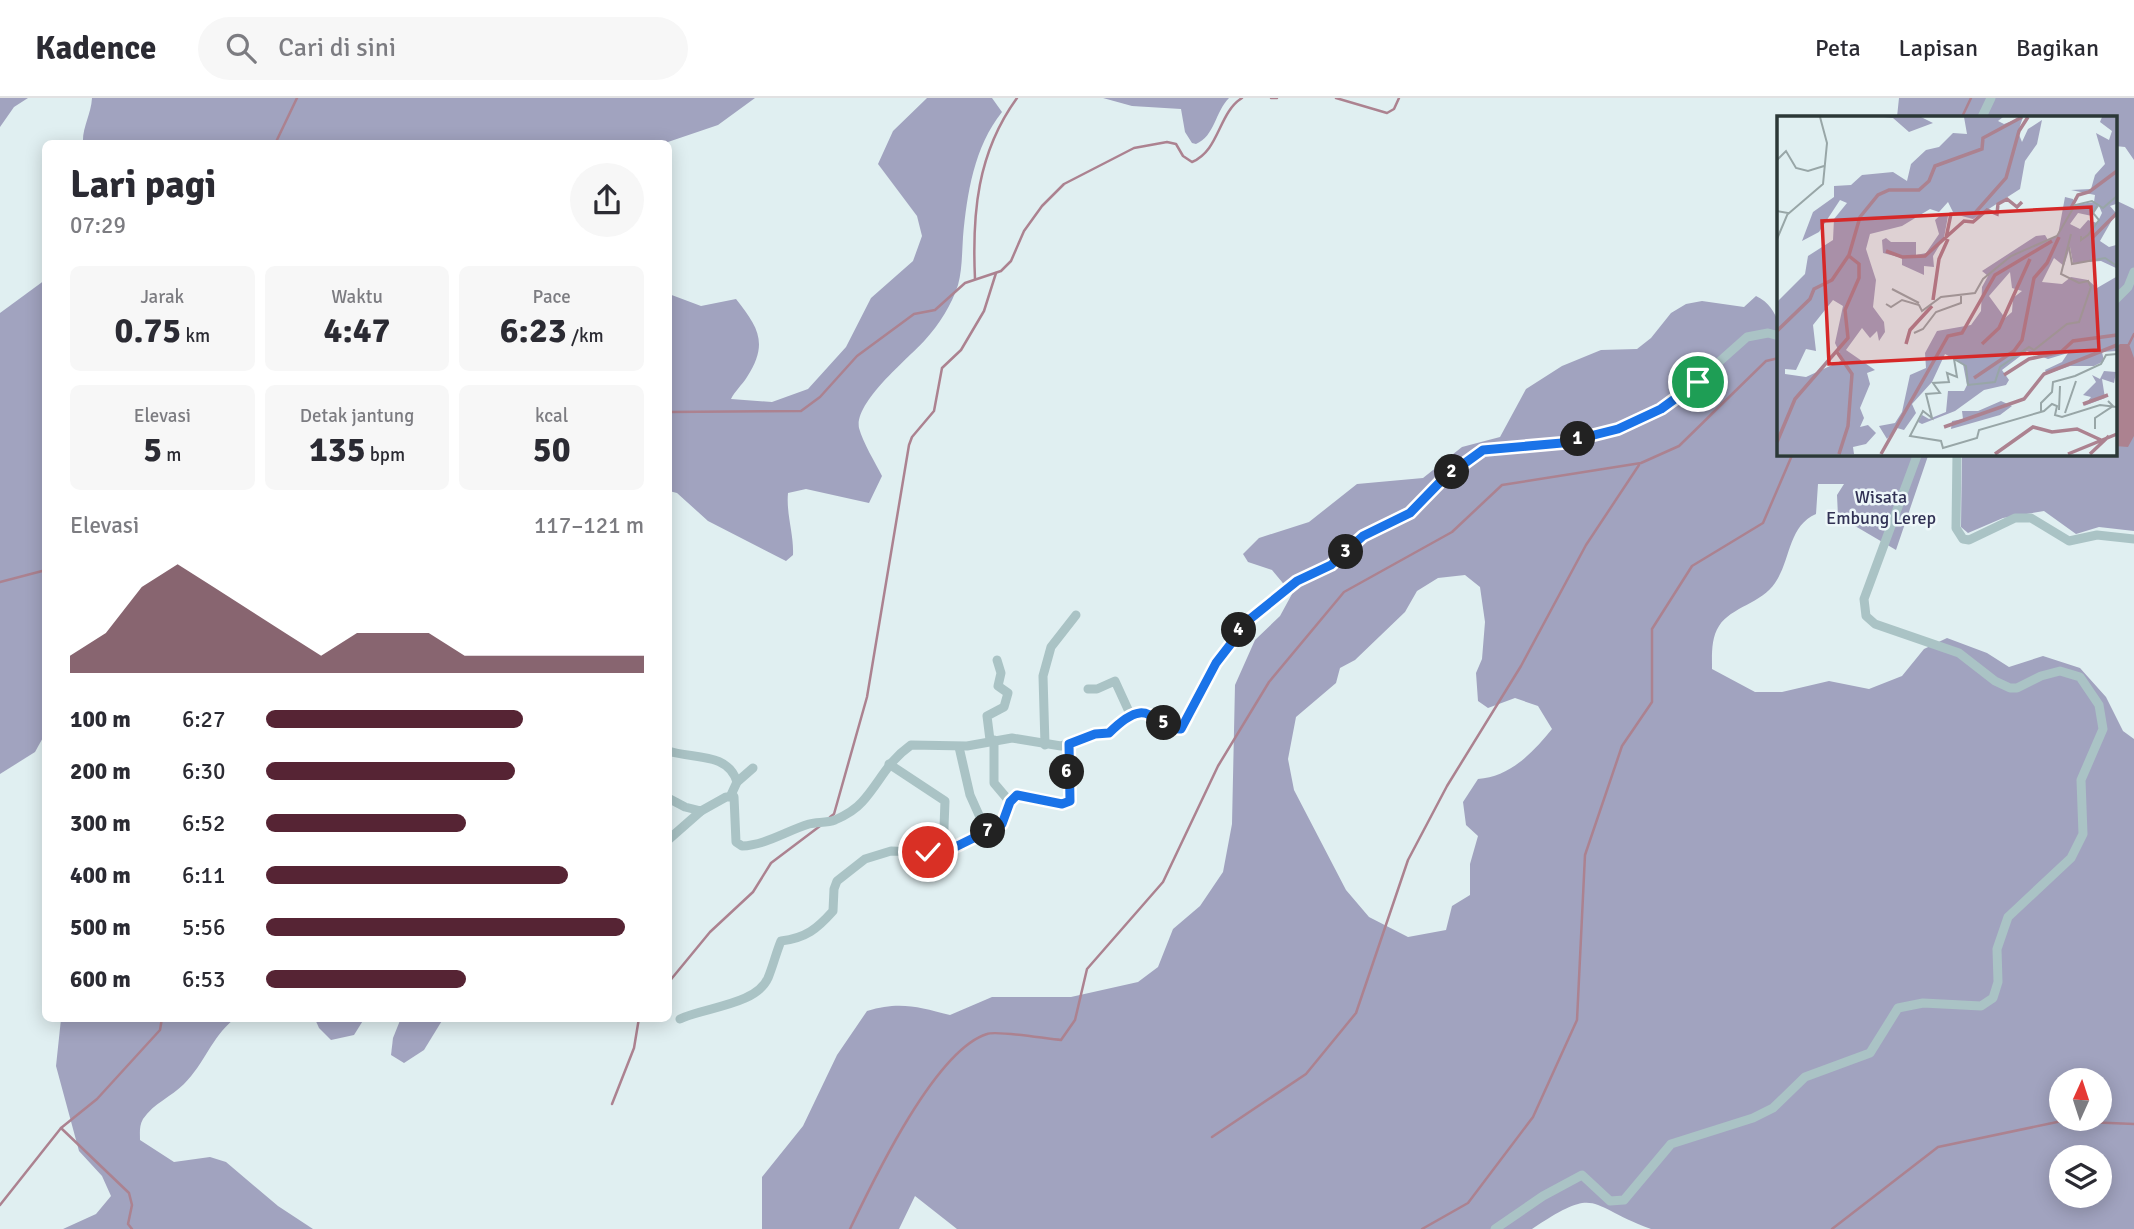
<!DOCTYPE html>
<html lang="id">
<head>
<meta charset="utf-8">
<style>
	:root { --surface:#fff; --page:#f7f7f7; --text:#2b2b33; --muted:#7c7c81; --line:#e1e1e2; --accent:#562434 }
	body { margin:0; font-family:Signika,sans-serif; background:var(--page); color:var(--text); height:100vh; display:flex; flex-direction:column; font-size:26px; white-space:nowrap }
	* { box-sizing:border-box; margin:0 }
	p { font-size:23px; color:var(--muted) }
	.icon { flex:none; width:38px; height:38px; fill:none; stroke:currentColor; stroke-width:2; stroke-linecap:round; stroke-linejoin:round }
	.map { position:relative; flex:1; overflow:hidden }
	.drawer { position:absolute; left:42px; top:42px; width:630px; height:882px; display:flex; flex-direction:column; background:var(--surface); border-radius:10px; box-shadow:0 4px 18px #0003 }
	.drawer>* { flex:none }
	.needle { width:46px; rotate:3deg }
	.fabs { position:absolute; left:2049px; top:970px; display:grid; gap:14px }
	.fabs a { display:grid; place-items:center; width:63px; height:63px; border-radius:50%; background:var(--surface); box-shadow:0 4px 18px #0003; font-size:35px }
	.pin { position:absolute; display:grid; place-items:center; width:60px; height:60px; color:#fff; margin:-30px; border:4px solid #fff; border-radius:50%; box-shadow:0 2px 7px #0007 }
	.km { position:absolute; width:35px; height:35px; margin:-18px; border-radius:50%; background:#222; color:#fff; font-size:19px; line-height:35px; text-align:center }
	.round { display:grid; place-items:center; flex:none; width:74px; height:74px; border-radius:37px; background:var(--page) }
	.headline { display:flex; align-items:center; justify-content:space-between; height:119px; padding:0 28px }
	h1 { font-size:38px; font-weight:700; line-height:52px }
	.stats { display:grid; grid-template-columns:repeat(3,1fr); gap:10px; height:119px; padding:7px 28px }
	.stats div { display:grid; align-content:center; border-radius:10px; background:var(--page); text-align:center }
	.stats b { font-size:35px; font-weight:700 }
	.stats small { font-size:19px; font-weight:400 }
	.stats p { font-size:19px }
	.chart { height:196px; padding:14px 28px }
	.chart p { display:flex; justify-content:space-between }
	.chart svg { width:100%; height:126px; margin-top:7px; fill:var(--accent); opacity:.7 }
	ul { padding:0 28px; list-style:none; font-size:23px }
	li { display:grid; grid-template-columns:112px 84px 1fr; align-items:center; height:52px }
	li i { height:18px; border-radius:9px; background:var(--accent) }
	header { display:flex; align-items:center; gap:42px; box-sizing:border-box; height:98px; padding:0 35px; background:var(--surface); border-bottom:2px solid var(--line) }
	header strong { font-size:33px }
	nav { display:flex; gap:38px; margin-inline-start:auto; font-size:24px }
	.search { width:490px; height:63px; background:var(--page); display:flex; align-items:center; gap:18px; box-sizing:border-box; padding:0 24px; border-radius:38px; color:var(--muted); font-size:26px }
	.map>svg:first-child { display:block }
	.green { fill:#a1a3bf; fill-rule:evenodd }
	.water { fill:#ac8290 }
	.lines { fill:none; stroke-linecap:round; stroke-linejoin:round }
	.stream { stroke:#ac8290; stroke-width:2.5 }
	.minor { stroke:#aac3c5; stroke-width:9 }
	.route-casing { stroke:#fff; stroke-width:14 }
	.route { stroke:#1a73e8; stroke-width:9 }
	.labels { text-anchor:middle; stroke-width:5; stroke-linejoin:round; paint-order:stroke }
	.park-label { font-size:18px; fill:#313154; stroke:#edf7f9 }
	.inset-river { fill:none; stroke:#ac8290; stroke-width:3.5 }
	.inset-road { fill:none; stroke:#98a6a7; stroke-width:2 }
	.view { fill:#d62828; fill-opacity:0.15; stroke:#d62828; stroke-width:3.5 }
	.inset-edge { fill:none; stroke:#2b3837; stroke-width:3.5 }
</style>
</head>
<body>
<header>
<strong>Kadence</strong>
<div class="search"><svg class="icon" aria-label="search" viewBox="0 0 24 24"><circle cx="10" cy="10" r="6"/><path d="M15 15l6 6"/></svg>Cari di sini</div>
<nav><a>Peta</a><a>Lapisan</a><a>Bagikan</a></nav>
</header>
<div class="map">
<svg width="2134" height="1131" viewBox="0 0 2134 1131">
	<rect width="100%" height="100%" fill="#e0eff1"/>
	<g class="green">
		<path d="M0,0H28L14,9L0,29Z"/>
		<path d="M92,0H755L718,27L665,45H83C82,30 91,17 92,0Z"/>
		<path d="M927,0H992L1002,14C974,49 967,96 963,139C962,155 962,173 958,187C952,206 939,227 925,242C909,260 854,304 859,330C863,345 875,364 882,378L869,405L806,391L788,395C786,416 794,436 793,457L786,463L708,423L677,395L669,393V196L701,208L736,201C758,229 769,245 747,279C742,287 735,293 731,301L772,304L808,291L846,249L871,200L913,163L922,138L917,118L878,66L893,33Z"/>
		<path d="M1103,0H1229C1215,14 1215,38 1196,46L1192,45L1185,34L1181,11L1132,8Z"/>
		<path d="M1899,0H2134V62L2125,49L2115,48V19H1897Z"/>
		<path d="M2115,102L2134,111V433L2099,429L2076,436L2044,413L2003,420L1968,435L1961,429L1962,355H2115Z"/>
		<path d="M45,182V636L35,654L0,676V215Z"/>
		<path d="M1756,198C1769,204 1775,214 1779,227V355H1929L1896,452L1838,418L1837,397L1844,386H1818L1816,416C1788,428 1791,462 1775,485C1762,505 1731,509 1719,528C1711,540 1712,557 1712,571L1755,594H1782L1829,583L1869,591L1902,578L1924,551L1947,540L1987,555L2009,569L2043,558L2080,570L2106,599L2123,633L2134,641V1131H1651C1586,1108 1600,1086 1532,1131H957L915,1098L899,1131H762V1079L803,1028L837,957L867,913C900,903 918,909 950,917L992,899H1071L1138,884L1158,869L1173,831L1200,808L1223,774L1232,726L1235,587L1255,542L1280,518L1292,496L1272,472L1248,464L1243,456L1259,440L1309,424L1357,386L1423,380L1462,349L1500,339L1526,291L1562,268L1601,252L1637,251L1651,240L1671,215L1686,206L1702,203L1744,209ZM1465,477L1480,489L1485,524L1482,561L1476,575L1478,603L1488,610L1515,600L1538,608L1552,631C1533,655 1509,679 1478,681L1463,704L1466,727L1478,738L1470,766V797L1452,808L1446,832L1408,839L1369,819L1346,792L1294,692L1288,661L1296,619L1336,585L1340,570L1355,562L1405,514L1417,493L1438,480ZM2062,982H2100V1020H2062ZM2062,1059H2100V1097H2062Z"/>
		<path d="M401,920L443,921L424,952L404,965L391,957L393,940Z"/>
		<path d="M61,921H234C211,940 205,965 184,986C171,999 154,1005 143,1021C139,1028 140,1035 140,1042L174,1064L210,1059L226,1064L278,1108L313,1131H63L96,1116L111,1098L102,1078L79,1053L56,968Z"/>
		<path d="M315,921V920L364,921L354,937L331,942L319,930Z"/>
	</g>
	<path class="water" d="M2120,246H2129L2134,260V338L2128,349L2115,348V250Z"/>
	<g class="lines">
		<g class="stream">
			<path d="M1271,0H1277"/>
			<path d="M1336,0L1387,15L1394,11L1399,0"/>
			<path d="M1962,19L1971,0"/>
			<path d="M275,46L297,0"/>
			<path d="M975,181C972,116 977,55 1017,0"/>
			<path d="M2129,246L2134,236"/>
			<path d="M668,314L801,313L820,299L857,258L914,216L935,212L965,185L1001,173L1011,163L1024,133L1042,108L1064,86L1134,50L1167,44L1176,46L1183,58L1192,64C1220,52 1218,15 1242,0"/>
			<path d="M0,484L46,472"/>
			<path d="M830,719L834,716L867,599L909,347L912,339L934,313L942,270L961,252L984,213L996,175"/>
			<path d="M668,885L710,834L753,794L771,765L820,728"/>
			<path d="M612,1006L634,950L639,920"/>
			<path d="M61,1030L129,1095L132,1107L128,1126L132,1131"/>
			<path d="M1212,1039L1306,976L1356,915L1408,762L1447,688L1521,568L1586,447L1639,367"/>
			<path d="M0,1107L61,1030L97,1001L160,932L162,920"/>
			<path d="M850,1131C873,1083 935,952 987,936C997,932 1047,941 1061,942L1075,922L1087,871L1163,784L1218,668L1269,584L1344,494L1452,434L1502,387L1641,365L1679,348L1766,263L1779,260"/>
			<path d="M1422,1131L1468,1105L1533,1019L1577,922L1585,757L1622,648L1652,604V531L1692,468L1763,425L1793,355"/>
			<path d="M1832,1131L1938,1049L2062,1023L2134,1026"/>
		</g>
		<g class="minor">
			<path d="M1982,19L1991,0"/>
			<path d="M2115,202L2128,189L2134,174"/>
			<path d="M1957,355L1956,430L1963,441L1969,442L2015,420H2031L2069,443L2097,437L2134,441"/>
			<path d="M1088,591H1097L1115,583L1131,618"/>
			<path d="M990,642L987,618L1004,609L1008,595L998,588L1001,575L997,562"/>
			<path d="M994,642V685L1010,704"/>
			<path d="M1045,647L1043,578L1051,549L1076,517"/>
			<path d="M959,649L970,697L983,726L982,735"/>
			<path d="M668,653C693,661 728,654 737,684"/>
			<path d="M889,666L945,703L943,755"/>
			<path d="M731,697L737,684L753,670"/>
			<path d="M668,700L685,709L701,713L726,699H734L736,744L742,748C766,747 786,733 809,726C817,724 827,725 835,722C844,718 855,712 862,704C881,683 886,665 911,647L967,648L1012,640L1061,648L1095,636L1109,635L1119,624L1144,614L1180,632L1191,617L1215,565L1250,521L1297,483L1331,467L1363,438L1410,415L1443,381L1483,352L1562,345L1618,331L1661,311L1683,296L1747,239L1768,235L1779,238"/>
			<path d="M668,742L701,713"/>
			<path d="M680,921C705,909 756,907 768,880C773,868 776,855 781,843C806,840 817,831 833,813L834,791L837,783L865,761L891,753L943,755L1002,726L1010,704L1017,697L1062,706L1070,703L1069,646"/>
			<path d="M1495,1131L1543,1098L1582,1077L1610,1103L1624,1102L1671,1046L1753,1020L1773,1010L1805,979L1870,955L1898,910L1923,905L1981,908L1993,900L1998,884L1997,851L2008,819L2071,760L2083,736L2081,682L2103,631L2099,607L2080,579L2060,573L2041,578L2017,590H2010L1995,583L1959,555L1875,526L1866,518L1864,501L1918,355"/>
		</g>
	</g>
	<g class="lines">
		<defs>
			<path id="route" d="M928,754L943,755L1002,726L1010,704L1017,697L1062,706L1070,703L1069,646L1095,636L1109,635C1153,591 1151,633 1181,631L1216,565L1250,521L1297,483L1331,467L1363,438L1410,415L1443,381L1483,352L1562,345L1618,331L1661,311L1698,284"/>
		</defs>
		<use href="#route" class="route-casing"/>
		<use href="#route" class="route"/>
	</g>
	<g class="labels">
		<g class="park-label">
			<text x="1881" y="405">Wisata<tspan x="1881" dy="21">Embung Lerep</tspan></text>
		</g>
	</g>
	<g transform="translate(1777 18)">
		<rect width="340" height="340" fill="#e0eff1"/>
		<path d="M107,1H144L156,7L132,16L116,2ZM187,1H226L221,5L227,8L246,1L241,16L245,26L251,13L265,4L260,28L248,45L243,73L196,103L177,98L171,86L162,96L153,93L125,110L93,118L89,133L99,164L96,191L107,206L108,216L102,225L100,215L93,222L85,212L69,234L98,254L90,257L93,268L83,292L87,302L83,311L91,309L99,317L89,328L76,331L77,338H0V186L28,158L31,140L56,124L57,103L70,87L63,84L42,116L25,125L36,96L57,81V70L74,69L85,59L116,56L130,65L134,48L149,34L162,31L176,17L190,18ZM56,184L66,190L58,227L66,244L29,261L8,258V253L19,254L29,233L39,235L36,209ZM325,1H339V88L333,90L339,97L323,125L332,131L339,129V152L324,145L296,147L293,131L287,150L277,142L265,166L285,168L294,161L311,164L320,172L339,161V235L325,236L327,245L317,250H293L270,258L268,254L285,246L291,237L271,243L250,235L225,254L232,264L229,269L207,274L178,295L145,308L141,306L145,299L152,303L169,296L171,275H187L190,269L186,248L168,238L155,266L135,288L139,297L127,314L120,312L110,323L102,310L118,307L125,296L133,259L149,252L148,237L160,215L194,209L204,195L205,171L211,160L205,155L259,120L268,119L271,124L281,119L288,81L296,83L297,89L317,86L318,79L294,74L314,73L318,59L328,48L319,17L332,24L335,15L323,6ZM322,90L325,97L320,107L311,104L303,113L293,108L301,97L315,100ZM233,156L235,172L245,175L236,182L235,196L228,202L212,180ZM166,97L171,100L167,122L156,140L157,151L147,150V159L125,149V142L106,137L105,124L109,122L114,126H139V139L149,137L162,118L158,104ZM327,255L339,256L337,267L325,263L328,282L307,290L314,281L306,279L319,266L315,259L323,263ZM224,285L235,290L223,299L174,313L175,305L186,303L185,295H201Z" fill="#a1a3bf" fill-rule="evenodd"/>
		<path class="inset-river" d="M294,92L301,79L312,76L340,55M169,122L174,98L198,97L229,62L242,15L251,1M315,122L340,97M109,135L125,141L148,140L187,105L196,106L210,94L220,98L221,88L230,83L240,91L245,86M156,184L162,143L171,123M0,215L33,183L37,173L55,164L72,139L83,101L101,79L112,74H142L152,65L158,50L205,33L206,22L245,1M129,228L133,214L155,190M205,228L222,212L253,143M60,236L75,258L71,310L62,338M227,259L252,243L284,236L296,225L340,219M197,262L237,235L245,224L257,162L270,147L282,121M306,288L331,279M167,311L247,283L267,258L340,229M0,326L18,283L71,222L68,194L82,162V148L72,140M104,338L171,220L185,217L218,159L275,125M218,338L256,311L275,316L300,313L324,324M291,338L340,318M313,338L332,320"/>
		<path class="inset-road" d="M0,44L9,35L19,52L31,55L47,50M0,95L11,97L0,123M11,98L46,68L50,27L43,1M294,118L284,158L302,167L311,165L314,171L302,206L290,208L257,234L252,231L223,251L218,266L191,269L189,250L177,243L180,261L170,257L172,266L156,267L163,277L149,278L155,302L146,295L133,320L164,325L166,332L200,322L202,314L267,295L275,288L280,290L278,299L285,301L323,289L340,291M304,120V124L311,119L322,104L316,97L320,90M292,131L295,148L328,142L340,150M115,173L142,187M109,188L114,191L125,184L142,189L145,195L164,181L198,177L206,163L234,140L280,120L298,89L315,85L326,92L340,80M137,217L146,213L159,196L184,187V180M282,294L283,270M264,295V287L275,276L276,266L298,260L324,248L329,239L340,238M288,297L299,265M318,313V302L336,290L331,285"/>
		<path class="view" d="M314,91L322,234L52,248L45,105Z"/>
		<rect width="340" height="340" class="inset-edge"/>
	</g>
</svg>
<div class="fabs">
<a><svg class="needle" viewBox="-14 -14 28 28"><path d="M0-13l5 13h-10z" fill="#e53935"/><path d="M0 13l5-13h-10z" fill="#7c7c81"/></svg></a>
<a><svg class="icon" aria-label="layers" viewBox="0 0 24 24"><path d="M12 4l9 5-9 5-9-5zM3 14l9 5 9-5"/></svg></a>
</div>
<div class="pin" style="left:1698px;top:284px;background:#1e9e55"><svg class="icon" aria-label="arrive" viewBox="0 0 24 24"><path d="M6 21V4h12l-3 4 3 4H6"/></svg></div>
<div class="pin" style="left:928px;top:754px;background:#d93025"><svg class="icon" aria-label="check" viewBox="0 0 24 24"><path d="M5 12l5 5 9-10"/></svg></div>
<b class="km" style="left:1578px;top:341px">1</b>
<b class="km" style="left:1452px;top:374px">2</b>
<b class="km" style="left:1346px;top:454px">3</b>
<b class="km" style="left:1239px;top:532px">4</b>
<b class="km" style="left:1164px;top:625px">5</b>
<b class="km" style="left:1067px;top:674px">6</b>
<b class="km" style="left:988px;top:733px">7</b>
<section class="drawer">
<div class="headline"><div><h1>Lari pagi</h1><p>07:29</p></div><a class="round"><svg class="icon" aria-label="share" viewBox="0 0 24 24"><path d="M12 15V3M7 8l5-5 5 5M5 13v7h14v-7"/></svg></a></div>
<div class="stats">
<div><p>Jarak</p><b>0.75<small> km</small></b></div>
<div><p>Waktu</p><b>4:47</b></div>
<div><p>Pace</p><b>6:23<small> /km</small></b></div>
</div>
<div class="stats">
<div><p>Elevasi</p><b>5<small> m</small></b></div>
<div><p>Detak jantung</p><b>135<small> bpm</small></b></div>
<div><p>kcal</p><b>50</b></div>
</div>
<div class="chart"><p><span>Elevasi</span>117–121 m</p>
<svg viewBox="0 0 160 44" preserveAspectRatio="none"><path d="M0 44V38L10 30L20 14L30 6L40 14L50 22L60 30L70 38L80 30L90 30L100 30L110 38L120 38L130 38L140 38L150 38L160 38V44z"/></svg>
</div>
<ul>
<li><b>100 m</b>6:27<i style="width:68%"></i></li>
<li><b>200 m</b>6:30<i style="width:66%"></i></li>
<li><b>300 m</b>6:52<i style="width:53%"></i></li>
<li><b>400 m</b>6:11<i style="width:80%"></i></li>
<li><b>500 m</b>5:56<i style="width:95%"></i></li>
<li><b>600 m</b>6:53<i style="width:53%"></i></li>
</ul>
</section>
</div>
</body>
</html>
